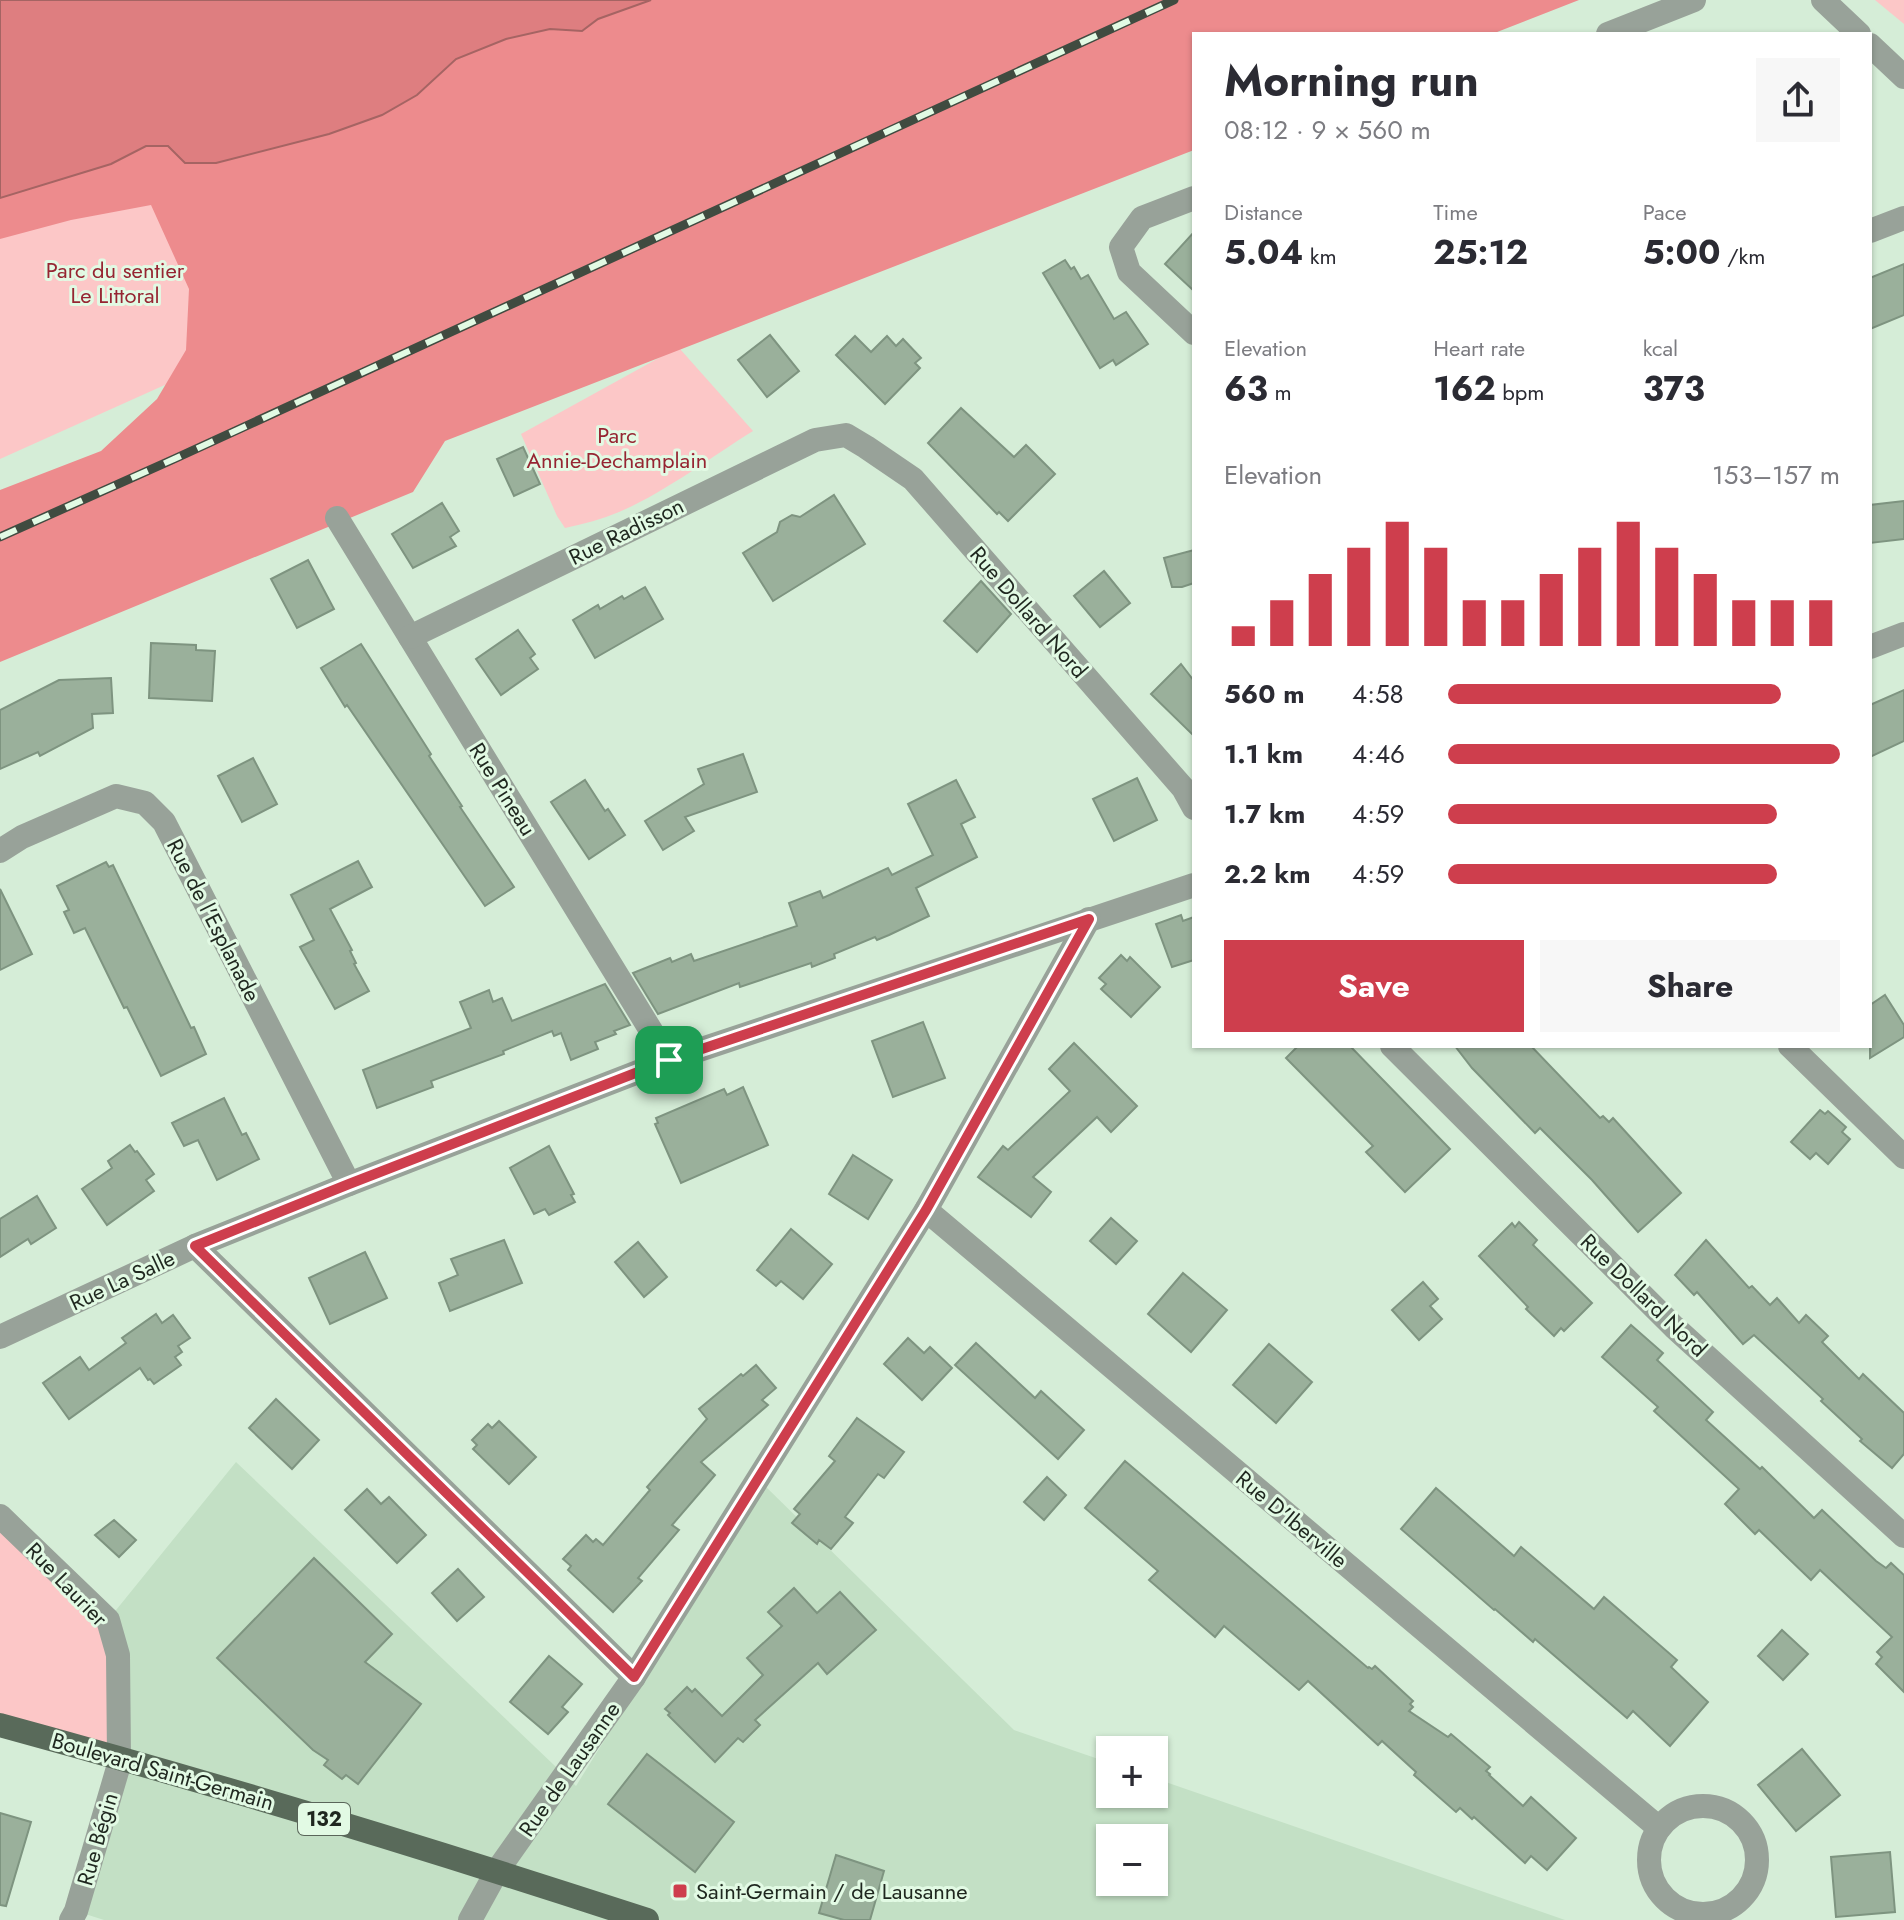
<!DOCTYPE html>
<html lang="en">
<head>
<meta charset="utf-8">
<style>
	:root { --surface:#fff; --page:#f7f7f7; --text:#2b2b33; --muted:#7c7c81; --accent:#ce3e4d }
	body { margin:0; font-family:Jost,sans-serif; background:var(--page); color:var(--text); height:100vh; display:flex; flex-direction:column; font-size:30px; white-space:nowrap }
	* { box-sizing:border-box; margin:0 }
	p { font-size:26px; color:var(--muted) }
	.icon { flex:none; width:44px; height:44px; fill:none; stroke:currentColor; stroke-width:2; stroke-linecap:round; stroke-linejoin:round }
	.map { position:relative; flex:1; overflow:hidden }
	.drawer { position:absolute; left:1192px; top:32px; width:680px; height:1016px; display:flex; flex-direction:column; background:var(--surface); border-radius:0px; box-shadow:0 2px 6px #0004 }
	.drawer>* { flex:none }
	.buttons { position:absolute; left:1096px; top:1736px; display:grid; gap:16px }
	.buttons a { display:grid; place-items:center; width:72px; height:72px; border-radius:0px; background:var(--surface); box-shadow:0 2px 6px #0004; font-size:40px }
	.pin { position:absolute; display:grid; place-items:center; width:68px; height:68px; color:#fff; margin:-34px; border-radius:16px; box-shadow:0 4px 12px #0006 }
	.round { display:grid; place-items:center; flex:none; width:84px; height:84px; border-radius:0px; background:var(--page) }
	.overview { display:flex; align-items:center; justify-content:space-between; height:136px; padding:0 32px }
	h1 { font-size:44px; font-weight:700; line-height:60px }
	.metrics { display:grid; grid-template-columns:repeat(3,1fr); gap:12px; height:136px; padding:8px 32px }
	.metrics div { display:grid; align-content:center }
	.metrics b { font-size:34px; font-weight:700 }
	.metrics small { font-size:22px; font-weight:400 }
	.metrics p { font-size:22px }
	.chart { height:224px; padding:16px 32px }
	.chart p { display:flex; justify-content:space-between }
	.chart svg { width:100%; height:144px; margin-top:8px; stroke:var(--accent); stroke-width:6 }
	.action { display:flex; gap:16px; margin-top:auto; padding:16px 32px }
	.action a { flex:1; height:92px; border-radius:0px; background:var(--accent); color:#fff; font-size:32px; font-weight:700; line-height:92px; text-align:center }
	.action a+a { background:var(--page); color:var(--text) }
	ul { padding:0 32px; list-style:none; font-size:26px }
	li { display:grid; grid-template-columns:128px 96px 1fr; align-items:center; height:60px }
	li i { height:20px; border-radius:10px; background:var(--accent) }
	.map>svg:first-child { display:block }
	.built { fill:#c3e0c5; fill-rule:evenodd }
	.green { fill:#fcc7c7 }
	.forest { fill:#ed8b8d }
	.water { fill:#de7e80; stroke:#a56463; stroke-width:2 }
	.building { fill:#9ab09b; stroke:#7e9480; stroke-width:2 }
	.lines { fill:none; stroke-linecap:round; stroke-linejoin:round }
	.minor { stroke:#98a299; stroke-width:24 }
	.major { stroke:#596a5a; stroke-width:24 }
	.rail-casing { stroke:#404b40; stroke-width:9 }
	.rail { stroke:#e2fae4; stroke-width:6; stroke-dasharray:18; stroke-linecap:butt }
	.route-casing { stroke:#fff; stroke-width:16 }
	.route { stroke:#ce3e4d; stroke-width:10 }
	.poi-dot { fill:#ce3e4d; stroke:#e2fae4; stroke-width:3 }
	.labels { text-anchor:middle; stroke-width:6; stroke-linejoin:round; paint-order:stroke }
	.shield { fill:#e2fae4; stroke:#5a665a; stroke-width:2 }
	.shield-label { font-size:20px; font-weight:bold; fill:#1f271f }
	.park-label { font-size:22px; fill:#962532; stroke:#e2fae4 }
	.street-label { font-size:22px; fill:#1f271f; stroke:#e2fae4 }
	.poi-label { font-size:22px; fill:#1f271f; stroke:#e2fae4; text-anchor:start }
</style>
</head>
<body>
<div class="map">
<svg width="1904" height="1920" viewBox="0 0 1904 1920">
	<rect width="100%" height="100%" fill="#d5edd7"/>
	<path class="built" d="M236,1462L576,1786L763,1484L1014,1730L1110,1763V1794H1154V1778L1565,1920H104L76,1911L118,1768L108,1620ZM1110,1838H1154V1882H1110Z"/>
	<g class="green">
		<path d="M0,0H1021L0,459Z"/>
		<path d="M1875,0H1904V24Z"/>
		<path d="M680,349L753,431C711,457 664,493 619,512C602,519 584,524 565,528L557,516L521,434L666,354Z"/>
		<path d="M0,1517L108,1620L119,1757L0,1725Z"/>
	</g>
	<path class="forest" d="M651,0H1579L1492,34H1194V150L445,441L413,492L0,662V490L101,451L157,399L186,350L189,289L151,205L71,220L0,239V198L111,164L146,146H168L216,163L329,134L417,95L456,59L506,39L550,29L582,31L598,19Z"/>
	<path class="water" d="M0,0H651L598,19L582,31L550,29L506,39L456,59L417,95L382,115L329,134L216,163H185L168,146H146L111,164L0,198Z"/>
	<g class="building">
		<path d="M1194,232V291L1165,264Z"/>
		<path d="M1065,260L1071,269L1074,267L1081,279L1088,275L1114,319L1126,312L1148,344L1116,365L1113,360L1100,368L1043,273Z"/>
		<path d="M1904,264V315L1870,329V278Z"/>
		<path d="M770,335L799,371L767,397L738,360Z"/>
		<path d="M855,336L871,352L887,336L896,346L903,339L921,358L915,363L920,368L885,404L836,355Z"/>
		<path d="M961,408L1014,457L1026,445L1055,474L1008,521L999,512L997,514L928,443Z"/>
		<path d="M523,447L540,484L514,496L497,459Z"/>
		<path d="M834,495L865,544L773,601L743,553L777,532L780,522L792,515L800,517Z"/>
		<path d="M1904,501V539L1870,543V505Z"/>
		<path d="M442,503L459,531L450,537L456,546L413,568L392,534Z"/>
		<path d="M1194,550V583L1182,587H1172L1164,558Z"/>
		<path d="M308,560L334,609L297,628L271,579Z"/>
		<path d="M1104,571L1130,603L1100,627L1074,596Z"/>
		<path d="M981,581L1011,614L977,652L944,621Z"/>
		<path d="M645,587L663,619L595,658L573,620L598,605L600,609L622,596L624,599Z"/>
		<path d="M518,630L535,654L530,658L538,669L501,695L476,659Z"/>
		<path d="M151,643L196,645V650L215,651L212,701L149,698Z"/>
		<path d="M361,644L431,754L429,756L462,806L460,807L514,887L485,906L347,705L345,707L321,668Z"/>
		<path d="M1181,664L1194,681V736L1151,694Z"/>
		<path d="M111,678L113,713L92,714L93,728L40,756L38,752L0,769V710L59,680Z"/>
		<path d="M1904,690V741L1870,757V705Z"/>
		<path d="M743,754L757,792L685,817L694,831L663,850L645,821L704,784L698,769Z"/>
		<path d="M253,758L277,804L242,822L218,776Z"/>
		<path d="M1137,778L1157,820L1114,841L1093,799Z"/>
		<path d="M585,780L605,811L608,809L625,835L589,859L551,802Z"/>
		<path d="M956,780L975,817L961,824L977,857L916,888L929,916L889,935L877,940L875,937L834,954L835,958L812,967L811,963L740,987L739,983L658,1014L633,973L670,958L672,962L691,954L694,961L797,926L789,903L820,891L823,898L888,868L892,875L933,855L908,804Z"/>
		<path d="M358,861L372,887L330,909L352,950L350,951L356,963L354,964L369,991L335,1009L300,947L314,940L291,895Z"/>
		<path d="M106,862L109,867L113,865L191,1028L194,1027L206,1054L161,1076L127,1007L124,1008L85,928L74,933L64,912L69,910L57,886Z"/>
		<path d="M0,889L32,954L0,970Z"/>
		<path d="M1181,915L1183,921L1194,917V960L1172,967L1156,924Z"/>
		<path d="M1121,955L1127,961L1130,957L1160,987L1131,1017L1101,989L1106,984L1099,978Z"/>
		<path d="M605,984L630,1025L614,1031L616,1034L595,1042L598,1049L571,1060L561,1033L554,1036L552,1031L503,1051L504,1054L431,1081L433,1087L377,1108L363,1070L471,1028L460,1002L489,990L493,1002L502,998L512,1021Z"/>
		<path d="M1885,995L1904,1025V1037L1870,1058V1005Z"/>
		<path d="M923,1022L945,1078L893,1097L872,1041Z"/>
		<path d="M1074,1043L1137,1106L1111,1132L1097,1117L1033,1177L1051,1192L1031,1217L978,1177L1003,1146L1008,1150L1070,1091L1049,1069Z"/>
		<path d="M1298,1046H1350L1450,1149L1405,1192L1366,1152L1373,1146L1286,1058Z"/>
		<path d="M1455,1046H1531L1600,1118L1603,1116L1609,1122L1613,1118L1681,1193L1638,1232L1592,1180L1540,1128L1535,1133L1472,1068Z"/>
		<path d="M743,1087L768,1145L681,1183L655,1124L658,1123L656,1118L724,1089L727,1095Z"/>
		<path d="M224,1098L242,1135L246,1133L259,1159L217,1180L198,1140L184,1146L172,1123Z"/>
		<path d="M1820,1110L1825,1114L1828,1111L1846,1127L1842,1132L1850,1139L1828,1164L1816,1153L1810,1159L1791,1142Z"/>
		<path d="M130,1145L135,1152L137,1151L154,1174L146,1180L154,1191L107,1225L82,1189L112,1168L108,1161Z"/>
		<path d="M549,1146L574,1194L571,1195L575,1202L549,1215L545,1209L534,1214L510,1168Z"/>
		<path d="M853,1155L892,1180L868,1219L829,1194Z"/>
		<path d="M37,1196L56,1228L31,1244L28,1239L0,1257V1219Z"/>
		<path d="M1111,1218L1137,1241L1116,1264L1090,1241Z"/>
		<path d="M1519,1222L1537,1240L1533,1245L1592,1303L1564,1331L1561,1328L1554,1336L1526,1309L1528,1307L1479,1256L1512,1223L1515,1227Z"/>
		<path d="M791,1229L832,1264L803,1299L781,1281L776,1286L757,1270Z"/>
		<path d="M504,1240L522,1283L450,1311L439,1283L458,1275L451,1259Z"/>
		<path d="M1706,1240L1749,1288L1752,1286L1770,1305L1777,1298L1799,1323L1806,1315L1828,1336L1822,1342L1859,1379L1863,1374L1904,1413V1454L1892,1468L1860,1441L1862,1439L1821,1401L1823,1399L1754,1335L1743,1344L1697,1292L1694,1295L1675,1275Z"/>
		<path d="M638,1242L667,1277L644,1297L615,1262Z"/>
		<path d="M365,1252L387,1298L330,1324L309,1278Z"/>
		<path d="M1183,1273L1227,1310L1191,1352L1148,1314Z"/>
		<path d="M1423,1282L1438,1299L1430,1306L1442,1319L1419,1340L1392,1310Z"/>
		<path d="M156,1314L162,1323L173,1315L190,1338L178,1346L182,1352L175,1357L181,1365L154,1384L150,1379L148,1380L140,1368L69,1419L43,1383L80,1357L89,1370L126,1343L122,1338Z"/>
		<path d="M1631,1325L1663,1353L1657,1360L1713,1412L1706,1420L1760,1469L1762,1467L1814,1518L1822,1510L1876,1561L1886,1568L1891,1563L1904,1575V1692L1876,1664L1882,1657L1877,1652L1892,1637L1820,1570L1811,1580L1759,1530L1755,1534L1725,1504L1739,1489L1654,1411L1658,1407L1602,1357Z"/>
		<path d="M908,1338L924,1353L930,1347L952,1368L922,1400L884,1364Z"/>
		<path d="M976,1343L1035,1398L1041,1391L1084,1430L1058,1459L955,1365Z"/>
		<path d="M1269,1344L1312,1382L1276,1423L1233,1385Z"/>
		<path d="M756,1365L776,1388L762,1400L768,1405L701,1462L715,1475L672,1525L679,1530L638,1578L642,1581L613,1612L568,1570L571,1566L563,1559L586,1535L593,1542L596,1539L603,1545L650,1490L647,1487L707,1419L699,1409L741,1374L743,1376Z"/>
		<path d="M276,1399L319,1440L292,1469L249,1428Z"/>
		<path d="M857,1418L904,1452L884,1478L878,1474L845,1517L853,1523L831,1549L819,1540L817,1544L792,1523L800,1514L794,1509L835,1461L829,1456Z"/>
		<path d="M499,1421L536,1457L509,1484L473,1449L477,1445L472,1440L488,1424L492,1428Z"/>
		<path d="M1125,1461L1368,1668L1369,1667L1372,1669L1375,1666L1413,1701L1410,1704L1413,1707L1409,1711L1448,1737L1451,1734L1490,1767L1486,1771L1490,1774L1489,1775L1523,1806L1531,1797L1576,1838L1547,1870L1531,1856L1525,1863L1474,1817L1472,1819L1460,1808L1456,1812L1414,1775L1416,1772L1382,1741L1378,1745L1308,1681L1299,1690L1224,1626L1215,1637L1149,1580L1158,1571L1085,1508Z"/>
		<path d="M1047,1477L1066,1495L1044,1520L1024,1502Z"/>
		<path d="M1436,1488L1514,1556L1521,1547L1594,1609L1604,1597L1677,1660L1671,1667L1708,1702L1670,1746L1633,1711L1627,1718L1535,1639L1533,1642L1495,1609L1494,1610L1401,1529Z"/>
		<path d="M367,1489L381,1504L389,1497L426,1535L397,1563L345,1510Z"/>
		<path d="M114,1520L136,1540L119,1557L95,1535Z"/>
		<path d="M314,1558L392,1634L365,1662L421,1704L358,1784L346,1775L342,1779L324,1765L328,1760L313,1750L217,1658Z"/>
		<path d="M458,1569L484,1597L457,1621L432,1593Z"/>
		<path d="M794,1588L817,1613L840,1592L876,1630L827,1674L818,1663L755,1720L760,1725L743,1742L738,1738L715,1762L668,1715L670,1713L665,1709L687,1687L692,1692L695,1689L722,1716L763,1675L747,1658L782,1626L768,1612Z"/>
		<path d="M1782,1630L1808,1654L1783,1680L1758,1656Z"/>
		<path d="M549,1656L582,1684L562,1707L568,1712L548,1734L510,1702Z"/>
		<path d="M1802,1749L1840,1795L1796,1831L1758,1785Z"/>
		<path d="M647,1754L734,1822L695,1872L608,1804Z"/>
		<path d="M0,1813L31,1822L6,1906L0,1905Z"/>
		<path d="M1890,1852L1895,1912L1836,1917L1831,1857Z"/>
		<path d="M836,1855L884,1871L870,1920H844L819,1913Z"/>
	</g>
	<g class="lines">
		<g class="minor">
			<path d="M1823,0L1859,34"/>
			<path d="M1608,34L1694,0"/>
			<path d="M1870,45L1904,77"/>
			<path d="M1194,198L1142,218L1121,247L1129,272L1194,333"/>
			<path d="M1870,231L1904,218"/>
			<path d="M337,518L669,1060"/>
			<path d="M410,637L815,440L846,435L866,447L913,479L1183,788L1194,808"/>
			<path d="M1870,647L1904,634"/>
			<path d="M0,851L22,837L116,796L145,803L164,822L349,1184"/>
			<path d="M1392,1046L1674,1327L1904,1536"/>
			<path d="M1790,1046L1904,1157"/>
			<path d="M926,1210L1659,1828"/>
			<path d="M195,1246L634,1677"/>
			<path d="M0,1337L195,1246L349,1184L669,1060L1194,885"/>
			<path d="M0,1516L108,1620L118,1655L119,1757L118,1768L76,1911L71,1920"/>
			<circle cx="1703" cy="1860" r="54"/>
			<path d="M470,1920L497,1871L634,1677L926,1210L1089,919"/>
		</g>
		<path class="major" d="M0,1725C217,1784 433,1850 647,1920"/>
		<defs>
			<path id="rail" d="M0,537L174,459L1174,0"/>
		</defs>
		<use href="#rail" class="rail-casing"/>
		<use href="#rail" class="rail"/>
	</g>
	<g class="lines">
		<defs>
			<path id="route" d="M1089,919L926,1210L634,1677L195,1246L349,1184L669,1060Z"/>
		</defs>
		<use href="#route" class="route-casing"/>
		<use href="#route" class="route"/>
	</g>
	<rect class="poi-dot" x="672" y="1883" width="16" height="16" rx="4"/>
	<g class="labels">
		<rect class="shield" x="298" y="1803" width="52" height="32" rx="6"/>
		<g class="shield-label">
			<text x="324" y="1826">132</text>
		</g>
		<g class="park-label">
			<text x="115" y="278">Parc du sentier<tspan x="115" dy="25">Le Littoral</tspan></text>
			<text x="617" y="443">Parc<tspan x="617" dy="25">Annie-Dechamplain</tspan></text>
		</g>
		<g class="street-label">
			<text transform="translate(626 531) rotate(-26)" y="8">Rue Radisson</text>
			<text transform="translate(1029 612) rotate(49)" y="8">Rue Dollard Nord</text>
			<text transform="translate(503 789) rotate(58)" y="8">Rue Pineau</text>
			<text transform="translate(214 920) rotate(63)" y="8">Rue de l'Esplanade</text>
			<text transform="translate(122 1280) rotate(-25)" y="8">Rue La Salle</text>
			<text transform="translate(1644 1295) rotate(44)" y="8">Rue Dollard Nord</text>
			<text transform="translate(1292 1519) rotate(40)" y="8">Rue D'Iberville</text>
			<text transform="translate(67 1584) rotate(46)" y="8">Rue Laurier</text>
			<text transform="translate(569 1769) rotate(-55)" y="8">Rue de Lausanne</text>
			<text transform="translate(163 1771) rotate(16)" y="8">Boulevard Saint-Germain</text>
			<text transform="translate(97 1839) rotate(-74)" y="8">Rue Bégin</text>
		</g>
		<g class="poi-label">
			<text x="696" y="1899">Saint-Germain / de Lausanne</text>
		</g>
	</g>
</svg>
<div class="buttons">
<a>+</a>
<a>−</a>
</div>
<div class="pin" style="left:669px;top:1060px;background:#1e9e55"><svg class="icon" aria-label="arrive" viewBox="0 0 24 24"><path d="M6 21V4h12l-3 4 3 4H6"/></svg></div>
<section class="drawer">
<div class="overview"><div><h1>Morning run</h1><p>08:12 · 9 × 560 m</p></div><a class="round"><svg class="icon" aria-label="share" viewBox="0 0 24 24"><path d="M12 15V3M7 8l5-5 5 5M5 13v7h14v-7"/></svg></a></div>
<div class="metrics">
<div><p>Distance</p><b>5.04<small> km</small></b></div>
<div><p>Time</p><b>25:12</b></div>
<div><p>Pace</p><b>5:00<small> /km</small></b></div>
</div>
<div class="metrics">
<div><p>Elevation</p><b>63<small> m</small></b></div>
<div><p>Heart rate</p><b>162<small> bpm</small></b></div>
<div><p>kcal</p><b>373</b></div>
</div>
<div class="chart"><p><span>Elevation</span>153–157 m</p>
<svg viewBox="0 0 160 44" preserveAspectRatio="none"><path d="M5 44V38M15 44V30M25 44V22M35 44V14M45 44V6M55 44V14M65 44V30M75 44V30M85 44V22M95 44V14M105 44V6M115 44V14M125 44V22M135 44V30M145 44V30M155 44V30"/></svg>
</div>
<ul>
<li><b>560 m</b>4:58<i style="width:85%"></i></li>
<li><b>1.1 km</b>4:46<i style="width:100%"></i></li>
<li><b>1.7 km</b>4:59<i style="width:84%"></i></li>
<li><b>2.2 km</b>4:59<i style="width:84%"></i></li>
</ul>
<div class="action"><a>Save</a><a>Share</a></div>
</section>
</div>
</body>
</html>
